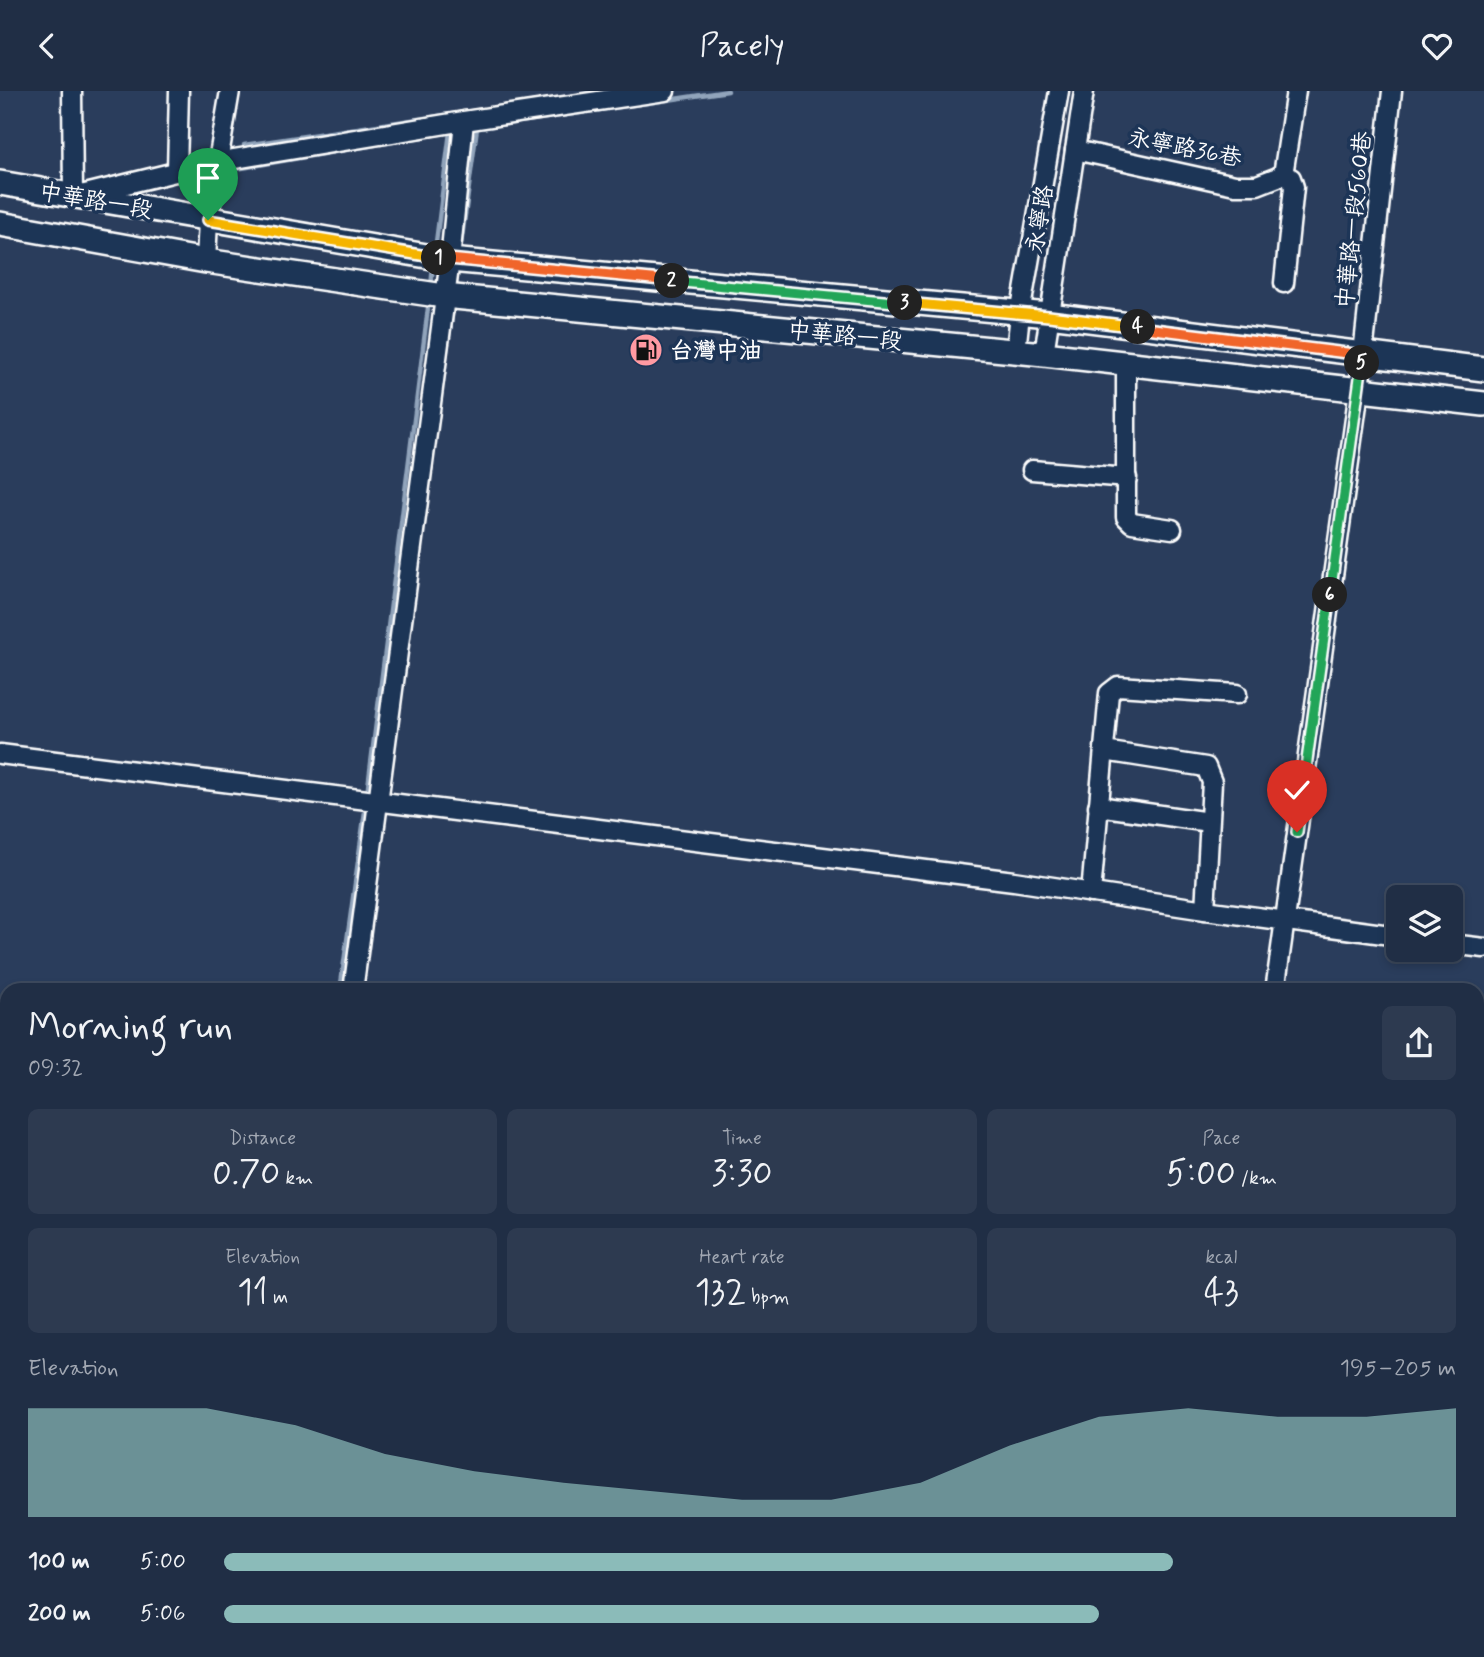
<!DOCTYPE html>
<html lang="en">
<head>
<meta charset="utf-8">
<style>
	:root { --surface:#202e45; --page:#2d3a50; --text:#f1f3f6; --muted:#a2a8b3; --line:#3d4a5e; --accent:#8bbbb9 }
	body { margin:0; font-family:Mynerve,"LXGW WenKai TC",sans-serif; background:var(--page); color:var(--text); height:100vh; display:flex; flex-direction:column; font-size:26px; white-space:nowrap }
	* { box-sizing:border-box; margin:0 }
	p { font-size:23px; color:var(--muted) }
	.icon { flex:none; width:38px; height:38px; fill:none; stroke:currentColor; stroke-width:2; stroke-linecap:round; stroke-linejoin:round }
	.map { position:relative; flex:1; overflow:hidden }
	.panel { position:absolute; left:0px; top:892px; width:1484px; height:674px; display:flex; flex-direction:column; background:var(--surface); border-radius:21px 21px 0 0; box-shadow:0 4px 10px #0003,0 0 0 2px var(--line) }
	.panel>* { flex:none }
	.controls { position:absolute; left:1386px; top:794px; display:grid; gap:14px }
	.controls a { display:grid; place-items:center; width:77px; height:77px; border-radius:10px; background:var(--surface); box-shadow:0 4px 10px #0003,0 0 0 2px var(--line); font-size:35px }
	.pin { position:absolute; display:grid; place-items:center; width:60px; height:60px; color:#fff; margin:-72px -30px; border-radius:50% 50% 50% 0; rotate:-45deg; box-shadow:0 0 7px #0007 }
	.pin .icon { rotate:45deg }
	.km { position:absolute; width:35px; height:35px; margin:-18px; border-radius:50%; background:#222; color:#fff; font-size:19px; line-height:35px; text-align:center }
	.round { display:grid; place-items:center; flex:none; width:74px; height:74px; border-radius:10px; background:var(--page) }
	.head { display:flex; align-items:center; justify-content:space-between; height:119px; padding:0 28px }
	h1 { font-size:38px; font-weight:600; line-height:52px }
	.figures { display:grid; grid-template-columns:repeat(3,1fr); gap:10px; height:119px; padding:7px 28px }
	.figures div { display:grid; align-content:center; border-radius:10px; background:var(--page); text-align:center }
	.figures b { font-size:35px; font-weight:600 }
	.figures small { font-size:19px; font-weight:400 }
	.figures p { font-size:19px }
	.chart { height:196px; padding:14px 28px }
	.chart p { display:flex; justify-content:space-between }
	.chart svg { width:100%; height:126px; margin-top:7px; fill:var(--accent); opacity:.7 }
	ul { padding:0 28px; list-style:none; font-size:23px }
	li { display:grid; grid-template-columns:112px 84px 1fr; align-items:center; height:52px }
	li i { height:18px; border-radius:9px; background:var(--accent) }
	header { display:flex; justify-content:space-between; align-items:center; height:91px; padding:0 28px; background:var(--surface); font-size:32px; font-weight:600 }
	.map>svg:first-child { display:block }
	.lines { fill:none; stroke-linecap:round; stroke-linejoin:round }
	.stream { stroke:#91a4bb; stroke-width:4.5 }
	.minor-casing { stroke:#fff; stroke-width:23 }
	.major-casing { stroke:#fff; stroke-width:28 }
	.minor { stroke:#1d3557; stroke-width:18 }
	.major { stroke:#1d3557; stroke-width:23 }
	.split-1-casing { stroke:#fff; stroke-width:14 }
	.split-2-casing { stroke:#fff; stroke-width:14 }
	.split-3-casing { stroke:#fff; stroke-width:14 }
	.split-4-casing { stroke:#fff; stroke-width:14 }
	.split-5-casing { stroke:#fff; stroke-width:14 }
	.split-6-casing { stroke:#fff; stroke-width:14 }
	.split-7-casing { stroke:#fff; stroke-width:14 }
	.split-1 { stroke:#f5b400; stroke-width:9 }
	.split-2 { stroke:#f0652b; stroke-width:9 }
	.split-3 { stroke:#22a559; stroke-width:9 }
	.split-4 { stroke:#f5b400; stroke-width:9 }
	.split-5 { stroke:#f0652b; stroke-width:9 }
	.split-6 { stroke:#22a559; stroke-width:9 }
	.split-7 { stroke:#22a559; stroke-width:9 }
	.labels { text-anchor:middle; stroke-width:7; stroke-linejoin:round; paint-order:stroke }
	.street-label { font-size:23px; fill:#fff; stroke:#1d3557 }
	.poi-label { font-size:23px; font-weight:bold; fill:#fff; stroke:#1d3557; text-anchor:start }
</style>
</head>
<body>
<header><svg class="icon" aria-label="back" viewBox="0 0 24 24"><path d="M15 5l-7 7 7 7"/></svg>Pacely<svg class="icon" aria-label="heart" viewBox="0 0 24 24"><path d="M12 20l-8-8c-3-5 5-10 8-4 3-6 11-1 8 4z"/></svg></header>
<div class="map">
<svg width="1484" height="1566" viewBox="0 0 1484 1566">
	<rect width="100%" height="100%" fill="#2a3d5c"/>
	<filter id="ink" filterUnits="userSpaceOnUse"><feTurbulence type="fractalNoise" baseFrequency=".0143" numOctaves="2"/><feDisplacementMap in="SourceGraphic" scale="14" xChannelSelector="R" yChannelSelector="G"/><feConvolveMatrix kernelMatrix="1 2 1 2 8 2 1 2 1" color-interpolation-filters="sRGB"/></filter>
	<g filter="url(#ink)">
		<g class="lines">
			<g class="stream">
				<path d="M466,39L728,0"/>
				<path d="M244,54L605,0"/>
				<path d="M236,78L451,41"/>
				<path d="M435,159L450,41"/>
				<path d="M460,161L477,37"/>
				<path d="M431,197L433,174"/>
				<path d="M455,199L458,177"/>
				<path d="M441,300L454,212"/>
				<path d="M367,704L429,209"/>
				<path d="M340,900L366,713"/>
				<path d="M0,1255L7,1256"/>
				<path d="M1477,1448H1484"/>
				<path d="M250,1566L251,1559"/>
				<path d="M274,1566L275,1559"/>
			</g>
			<defs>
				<g id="minor">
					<path d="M72,0L73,106L216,71L464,30L665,0"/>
					<path d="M1075,59L1235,94H1257L1283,84"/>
					<path d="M177,79L179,0"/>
					<path d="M1283,84L1291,87L1294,96L1284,192"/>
					<path d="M1283,84L1296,0"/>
					<path d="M206,170L208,129L230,0"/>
					<path d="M1016,260L1020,223L1059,0"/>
					<path d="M1044,263L1084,0"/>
					<path d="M1126,272V426L1132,432L1172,438"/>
					<path d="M1032,379L1127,387"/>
					<path d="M1104,660L1206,676L1212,691L1205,819"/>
					<path d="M0,663L1014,790L1205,819L1398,845"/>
					<path d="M1098,715L1209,731"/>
					<path d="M1091,802L1109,602L1118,595L1237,603"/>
					<path d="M1451,853L1484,857"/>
					<path d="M353,900L450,169L464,30"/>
					<path d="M1275,900L1359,299L1392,0"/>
					<path d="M0,1265L7,1266"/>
					<path d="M1477,1458H1484"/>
					<path d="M264,1566L265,1559"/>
					<path d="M1190,1566V1559"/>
				</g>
				<g id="major">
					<path d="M0,92L450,169L1049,224L1484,278"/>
					<path d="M0,133L206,170L444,205L1044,263L1484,313"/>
				</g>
			</defs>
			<use href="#minor" class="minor-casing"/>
			<use href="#major" class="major-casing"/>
			<use href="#minor" class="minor"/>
			<use href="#major" class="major"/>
		</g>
	</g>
	<g class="lines" filter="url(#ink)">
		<defs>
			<path id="split-1" d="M208,129L439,167"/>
			<path id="split-2" d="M439,167L672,190"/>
			<path id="split-3" d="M672,190L905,212"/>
			<path id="split-4" d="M905,212L1049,225L1138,236"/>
			<path id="split-5" d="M1138,236L1363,264L1362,272"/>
			<path id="split-6" d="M1330,504L1362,272"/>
			<path id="split-7" d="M1297,741L1330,504"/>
		</defs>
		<use href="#split-1" class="split-1-casing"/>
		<use href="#split-2" class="split-2-casing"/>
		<use href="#split-3" class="split-3-casing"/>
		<use href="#split-4" class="split-4-casing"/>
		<use href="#split-5" class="split-5-casing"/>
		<use href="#split-6" class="split-6-casing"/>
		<use href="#split-7" class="split-7-casing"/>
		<use href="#split-1" class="split-1"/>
		<use href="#split-2" class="split-2"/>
		<use href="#split-3" class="split-3"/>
		<use href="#split-4" class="split-4"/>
		<use href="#split-5" class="split-5"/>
		<use href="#split-6" class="split-6"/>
		<use href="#split-7" class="split-7"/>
	</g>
	<defs>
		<symbol id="fuel-disc" viewBox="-11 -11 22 22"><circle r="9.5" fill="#ff9aa2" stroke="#1d3557"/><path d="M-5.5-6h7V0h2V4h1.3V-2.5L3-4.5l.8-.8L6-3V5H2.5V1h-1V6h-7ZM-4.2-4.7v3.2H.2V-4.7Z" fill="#111"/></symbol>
	</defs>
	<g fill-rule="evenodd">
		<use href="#fuel-disc" x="627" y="240" width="38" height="38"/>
	</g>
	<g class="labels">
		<g class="street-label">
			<text transform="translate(1185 56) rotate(11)" y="8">永寧路36巷</text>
			<text transform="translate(96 109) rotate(10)" y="8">中華路一段</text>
			<text transform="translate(1039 128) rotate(-81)" y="8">永寧路</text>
			<text transform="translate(1353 129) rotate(-84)" y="8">中華路一段560巷</text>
			<text transform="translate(845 244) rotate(6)" y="8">中華路一段</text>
		</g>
		<g class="poi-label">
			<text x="670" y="267">台灣中油</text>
		</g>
	</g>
</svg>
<div class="controls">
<a><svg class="icon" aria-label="layers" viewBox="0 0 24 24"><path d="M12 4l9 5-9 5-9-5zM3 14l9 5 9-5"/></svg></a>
</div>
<div class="pin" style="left:208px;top:129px;background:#1e9e55"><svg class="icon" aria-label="arrive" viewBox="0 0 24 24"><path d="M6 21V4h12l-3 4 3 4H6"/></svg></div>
<div class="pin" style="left:1297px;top:741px;background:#d93025"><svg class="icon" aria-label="check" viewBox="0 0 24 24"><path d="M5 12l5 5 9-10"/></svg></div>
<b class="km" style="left:439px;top:167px">1</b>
<b class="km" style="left:672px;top:190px">2</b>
<b class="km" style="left:905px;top:212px">3</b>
<b class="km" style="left:1138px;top:236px">4</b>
<b class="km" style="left:1362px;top:272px">5</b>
<b class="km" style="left:1330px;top:504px">6</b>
<section class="panel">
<div class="head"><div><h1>Morning run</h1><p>09:32</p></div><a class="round"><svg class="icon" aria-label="share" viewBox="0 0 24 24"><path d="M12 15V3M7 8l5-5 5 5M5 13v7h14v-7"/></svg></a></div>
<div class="figures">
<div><p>Distance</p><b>0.70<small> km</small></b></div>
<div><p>Time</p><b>3:30</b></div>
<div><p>Pace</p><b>5:00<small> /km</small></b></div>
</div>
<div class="figures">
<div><p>Elevation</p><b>11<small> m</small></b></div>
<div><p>Heart rate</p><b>132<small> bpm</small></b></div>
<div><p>kcal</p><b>43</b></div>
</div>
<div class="chart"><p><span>Elevation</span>195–205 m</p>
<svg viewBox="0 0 160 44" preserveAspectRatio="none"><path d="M0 44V6L10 6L20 6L30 12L40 22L50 28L60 32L70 35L80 38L90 38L100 32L110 19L120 9L130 6L140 9L150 9L160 6V44z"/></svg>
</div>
<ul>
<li><b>100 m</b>5:00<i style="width:77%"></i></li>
<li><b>200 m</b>5:06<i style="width:71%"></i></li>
</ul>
</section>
</div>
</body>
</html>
